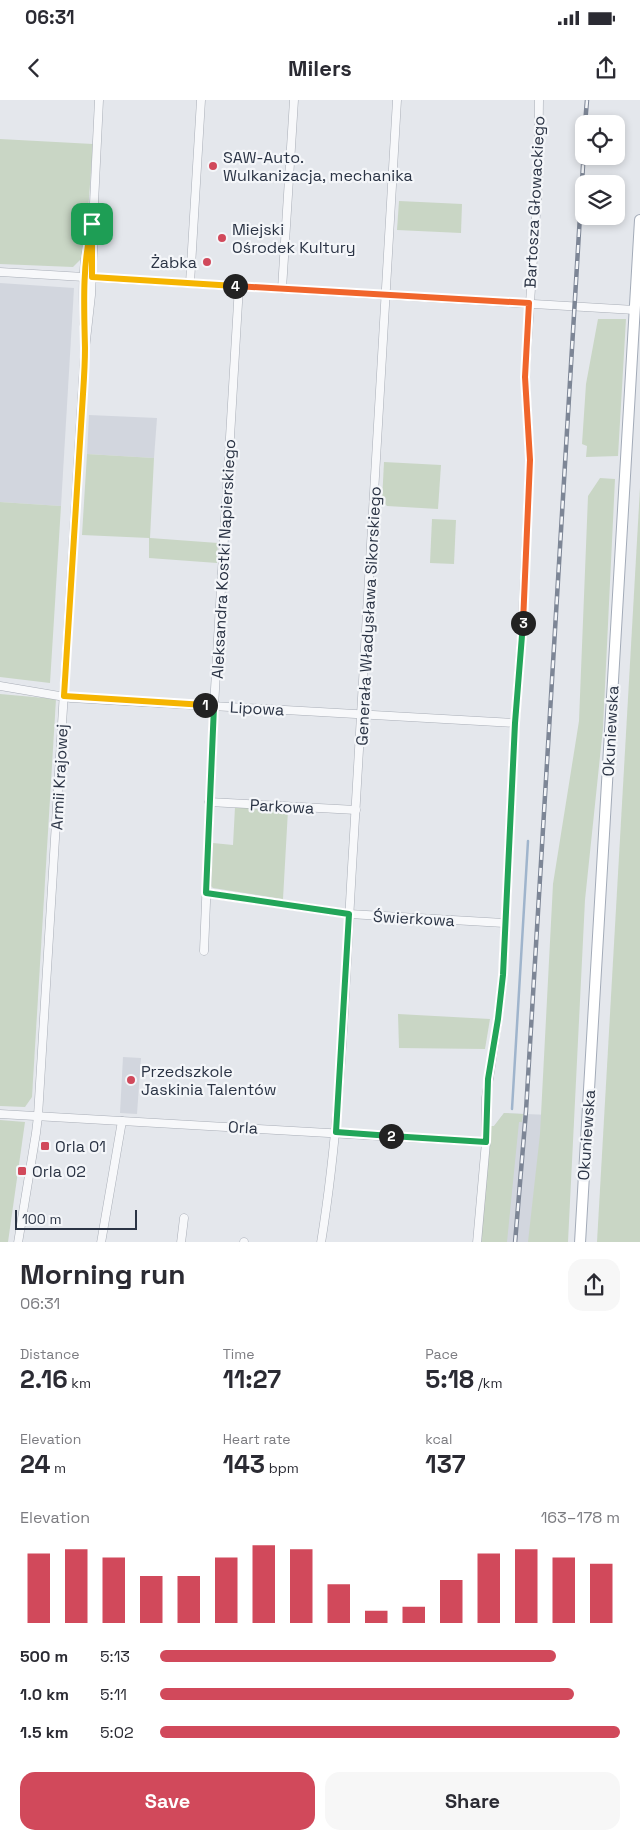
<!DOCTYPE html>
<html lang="en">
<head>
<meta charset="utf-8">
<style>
	:root { --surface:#fff; --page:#f7f7f7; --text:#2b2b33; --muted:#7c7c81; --accent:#d1495b }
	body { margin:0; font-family:"Space Grotesk",sans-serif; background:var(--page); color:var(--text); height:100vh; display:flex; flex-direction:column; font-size:19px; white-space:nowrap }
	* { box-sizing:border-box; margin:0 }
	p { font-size:16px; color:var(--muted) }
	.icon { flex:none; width:28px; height:28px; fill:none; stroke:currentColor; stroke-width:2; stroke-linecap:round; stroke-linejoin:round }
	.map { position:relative; height:1142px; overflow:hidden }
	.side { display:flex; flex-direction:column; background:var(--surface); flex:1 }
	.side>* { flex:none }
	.tools { position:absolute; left:575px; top:15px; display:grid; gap:10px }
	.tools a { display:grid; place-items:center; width:50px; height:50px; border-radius:10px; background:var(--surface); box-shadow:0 2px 8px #0003; font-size:25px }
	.scale { position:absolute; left:15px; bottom:12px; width:122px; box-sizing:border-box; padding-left:5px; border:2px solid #2b3445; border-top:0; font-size:14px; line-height:18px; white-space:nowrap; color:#2b3445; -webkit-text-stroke:4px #f4f6f9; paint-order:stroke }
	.pin { position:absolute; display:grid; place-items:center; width:42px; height:42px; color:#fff; margin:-21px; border-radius:10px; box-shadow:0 2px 8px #0006 }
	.km { position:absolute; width:25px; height:25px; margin:-12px; border-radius:50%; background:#222; color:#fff; font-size:14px; line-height:25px; text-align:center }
	.round { display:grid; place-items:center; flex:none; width:52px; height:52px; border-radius:15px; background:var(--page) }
	.head { display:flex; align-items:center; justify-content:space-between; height:85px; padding:0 20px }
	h1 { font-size:28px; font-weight:600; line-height:38px }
	.stats { display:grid; grid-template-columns:repeat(3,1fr); gap:8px; height:85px; padding:5px 20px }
	.stats div { display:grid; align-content:center }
	.stats b { font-size:25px; font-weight:600 }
	.stats small { font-size:14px; font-weight:400 }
	.stats p { font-size:14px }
	.chart { height:140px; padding:10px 20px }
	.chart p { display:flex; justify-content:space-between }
	.chart svg { width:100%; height:90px; margin-top:5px; stroke:var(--accent); stroke-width:6 }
	.button { display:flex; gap:10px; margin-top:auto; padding:10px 20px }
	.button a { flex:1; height:58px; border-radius:15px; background:var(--accent); color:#fff; font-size:20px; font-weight:600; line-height:58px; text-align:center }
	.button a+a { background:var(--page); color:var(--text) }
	ul { padding:0 20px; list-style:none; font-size:16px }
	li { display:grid; grid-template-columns:80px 60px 1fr; align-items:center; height:38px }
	li i { height:12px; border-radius:6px; background:var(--accent) }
	.status { display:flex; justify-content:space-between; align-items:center; height:35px; padding:0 25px; background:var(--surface); direction:ltr }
	.status svg { height:14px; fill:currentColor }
	header { display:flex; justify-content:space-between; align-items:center; height:65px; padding:0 20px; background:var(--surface); font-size:22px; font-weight:600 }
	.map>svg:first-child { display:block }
	.built { fill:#d2d6de }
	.green { fill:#c9d6c5 }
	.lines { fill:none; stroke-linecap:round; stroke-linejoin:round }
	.stream { stroke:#9fb4cc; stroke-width:2.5 }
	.minor-casing { stroke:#a9aeb7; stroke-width:9 }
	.major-casing { stroke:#a3abb8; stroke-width:12 }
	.minor { stroke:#f7f8fa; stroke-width:8 }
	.major { stroke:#fff; stroke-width:10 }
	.rail-casing { stroke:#7d8696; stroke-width:4.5 }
	.rail { stroke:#f4f6f9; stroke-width:2.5; stroke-dasharray:8; stroke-linecap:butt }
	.split-1-casing { stroke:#fff; stroke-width:10 }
	.split-2-casing { stroke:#fff; stroke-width:10 }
	.split-3-casing { stroke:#fff; stroke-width:10 }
	.split-4-casing { stroke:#fff; stroke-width:10 }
	.split-5-casing { stroke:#fff; stroke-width:10 }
	.split-1 { stroke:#f5b400; stroke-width:6 }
	.split-2 { stroke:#22a559; stroke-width:6 }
	.split-3 { stroke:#22a559; stroke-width:6 }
	.split-4 { stroke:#f0652b; stroke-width:6 }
	.split-5 { stroke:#f5b400; stroke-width:6 }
	.poi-dot { fill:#d1495b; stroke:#f4f6f9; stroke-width:2 }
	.labels { text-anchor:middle; stroke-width:4.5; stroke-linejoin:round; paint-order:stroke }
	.poi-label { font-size:16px; fill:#2b3445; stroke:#f4f6f9; text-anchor:start }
	.street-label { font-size:16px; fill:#2b3445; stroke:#f4f6f9 }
</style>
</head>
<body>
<div class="status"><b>06:31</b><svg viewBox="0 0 49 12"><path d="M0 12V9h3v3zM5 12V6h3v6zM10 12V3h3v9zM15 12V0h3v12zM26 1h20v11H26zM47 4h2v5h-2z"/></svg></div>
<header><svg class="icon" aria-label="back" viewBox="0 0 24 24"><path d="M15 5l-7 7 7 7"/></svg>Milers<svg class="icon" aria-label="share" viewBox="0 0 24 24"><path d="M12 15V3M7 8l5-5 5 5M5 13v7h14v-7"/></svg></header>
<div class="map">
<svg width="640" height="1143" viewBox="0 0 640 1143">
	<rect width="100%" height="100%" fill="#e4e7ec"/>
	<g class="built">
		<path d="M0,183L74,188L61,406L0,402Z"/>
		<path d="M89,315L157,318L154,358L87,354Z"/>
		<path d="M123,957L141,958L137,1014L120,1013Z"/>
		<path d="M504,1013L574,1016L564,1142L481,1143L489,1026H494Z"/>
	</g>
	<g class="green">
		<path d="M0,39L93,44L87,125L82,158L73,167L0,164Z"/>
		<path d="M399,101L462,104L461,133L397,130Z"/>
		<path d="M598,219H626L618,356L586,357L587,346L582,344L586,284Z"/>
		<path d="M87,354L154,358L150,438L218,443L217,463L149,458V438L82,435Z"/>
		<path d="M384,362L441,365L438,409L387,406L382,401Z"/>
		<path d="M600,378L615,379L603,628L585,800L568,1142H528L540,1034L553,784L579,621L588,396Z"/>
		<path d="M640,388V1142H597Z"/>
		<path d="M0,402L61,406L50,583L0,577Z"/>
		<path d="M432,419L456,420L454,464L430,463Z"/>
		<path d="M0,594L56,599L32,997L25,1007L0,1006Z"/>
		<path d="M235,707L288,710L283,799L213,788L210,785L213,743L233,745Z"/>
		<path d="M398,914L490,919L485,949L399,948Z"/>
		<path d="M504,1013L523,1014L522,1022H519L507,1142L481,1143L489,1026H494Z"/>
		<path d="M0,1020L25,1022L8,1142H0Z"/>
	</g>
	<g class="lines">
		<path class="stream" d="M512,1009L528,741"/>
		<defs>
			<g id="minor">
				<path d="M0,172L635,210"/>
				<path d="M190,183L201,0"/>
				<path d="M282,189L294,0"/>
				<path d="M84,224C83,195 82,162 90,134"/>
				<path d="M0,586L71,598L515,623"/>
				<path d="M209,702L356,710"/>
				<path d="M206,793L349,814L504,823"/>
				<path d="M204,851L214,606L239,186"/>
				<path d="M0,1014L486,1042"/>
				<path d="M18,1143L36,1033L38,1016L85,249L91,195L93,150V124L99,0"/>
				<path d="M101,1143L122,1021"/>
				<path d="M181,1143L184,1118"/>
				<path d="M244,1143V1142"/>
				<path d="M321,1143C343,1008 345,871 354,735C369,490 382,245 397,0"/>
				<path d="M477,1143L486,1042V998L498,919L503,875L515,623L522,532L530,360L525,277L538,84L539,0"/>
			</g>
			<path id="major" d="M580,1143L640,120"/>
		</defs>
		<use href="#minor" class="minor-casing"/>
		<use href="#major" class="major-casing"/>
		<use href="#minor" class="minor"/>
		<use href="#major" class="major"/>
		<defs>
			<g id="rail">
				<path d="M585,24L587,0"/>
				<path d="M515,1143L526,1011L584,49"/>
			</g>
		</defs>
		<use href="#rail" class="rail-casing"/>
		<use href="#rail" class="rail"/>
	</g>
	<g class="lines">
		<defs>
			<path id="split-1" d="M92,124C82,165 84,206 85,248C85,263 84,279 83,294L64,596L205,605"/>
			<path id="split-2" d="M205,605L214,606L206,793L349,814L336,1032L391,1036"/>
			<path id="split-3" d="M391,1036L486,1042L488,979L498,919L503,875L515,623L523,523"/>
			<path id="split-4" d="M235,186L529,203L525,277L530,360L523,523"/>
			<path id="split-5" d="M92,124V177L235,186"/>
		</defs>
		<use href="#split-1" class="split-1-casing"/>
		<use href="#split-2" class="split-2-casing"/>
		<use href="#split-3" class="split-3-casing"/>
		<use href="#split-4" class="split-4-casing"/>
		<use href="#split-5" class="split-5-casing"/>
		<use href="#split-1" class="split-1"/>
		<use href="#split-2" class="split-2"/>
		<use href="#split-3" class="split-3"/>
		<use href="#split-4" class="split-4"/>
		<use href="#split-5" class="split-5"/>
	</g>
	<g class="poi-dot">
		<circle cx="213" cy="66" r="5"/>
		<circle cx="222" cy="138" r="5"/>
		<circle cx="207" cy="162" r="5"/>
		<circle cx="131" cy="980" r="5"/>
		<rect x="40" y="1041" width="10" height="10" rx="2.5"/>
		<rect x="17" y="1066" width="10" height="10" rx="2.5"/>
	</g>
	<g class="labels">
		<g class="poi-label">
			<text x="223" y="63">SAW-Auto.<tspan x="223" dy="18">Wulkanizacja, mechanika</tspan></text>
			<text x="232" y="135">Miejski<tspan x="232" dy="18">Ośrodek Kultury</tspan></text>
			<text x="197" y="168" text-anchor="end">Żabka</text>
			<text x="141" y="977">Przedszkole<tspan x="141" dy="18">Jaskinia Talentów</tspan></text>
			<text x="55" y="1052">Orla 01</text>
			<text x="32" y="1077">Orla 02</text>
		</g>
		<g class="street-label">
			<text transform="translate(534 102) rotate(-87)" y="6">Bartosza Głowackiego</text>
			<text transform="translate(223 459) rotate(-87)" y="6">Aleksandra Kostki Napierskiego</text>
			<text transform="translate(368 516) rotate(-87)" y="6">Generała Władysława Sikorskiego</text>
			<text transform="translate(257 608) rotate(3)" y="6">Lipowa</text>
			<text transform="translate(610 631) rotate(-87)" y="6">Okuniewska</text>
			<text transform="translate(59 677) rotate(-87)" y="6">Armii Krajowej</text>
			<text transform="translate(282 706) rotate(3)" y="6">Parkowa</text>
			<text transform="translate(414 818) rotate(3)" y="6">Świerkowa</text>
			<text transform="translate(243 1027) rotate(3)" y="6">Orla</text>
			<text transform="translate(586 1035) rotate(-86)" y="6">Okuniewska</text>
		</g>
	</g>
</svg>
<div class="tools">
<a><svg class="icon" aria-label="locate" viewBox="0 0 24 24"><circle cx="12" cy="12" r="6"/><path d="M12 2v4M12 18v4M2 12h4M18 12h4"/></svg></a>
<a><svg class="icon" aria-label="layers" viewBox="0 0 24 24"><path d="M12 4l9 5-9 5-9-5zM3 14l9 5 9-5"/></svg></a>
</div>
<div class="scale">100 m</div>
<div class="pin" style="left:92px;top:124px;background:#1e9e55"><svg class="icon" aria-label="arrive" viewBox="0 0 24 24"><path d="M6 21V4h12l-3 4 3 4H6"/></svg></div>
<b class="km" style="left:205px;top:605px">1</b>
<b class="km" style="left:391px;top:1036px">2</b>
<b class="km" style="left:523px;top:523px">3</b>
<b class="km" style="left:235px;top:186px">4</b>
</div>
<section class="side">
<div class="head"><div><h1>Morning run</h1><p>06:31</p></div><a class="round"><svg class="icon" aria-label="share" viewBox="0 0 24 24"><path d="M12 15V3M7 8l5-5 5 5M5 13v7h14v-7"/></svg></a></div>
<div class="stats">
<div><p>Distance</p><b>2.16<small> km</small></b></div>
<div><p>Time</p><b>11:27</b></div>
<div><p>Pace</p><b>5:18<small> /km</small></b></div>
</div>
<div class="stats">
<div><p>Elevation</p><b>24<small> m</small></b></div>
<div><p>Heart rate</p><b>143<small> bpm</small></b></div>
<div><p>kcal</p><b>137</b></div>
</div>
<div class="chart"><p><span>Elevation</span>163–178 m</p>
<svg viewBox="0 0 160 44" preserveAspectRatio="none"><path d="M5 44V10M15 44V8M25 44V12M35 44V21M45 44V21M55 44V12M65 44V6M75 44V8M85 44V25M95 44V38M105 44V36M115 44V23M125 44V10M135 44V8M145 44V12M155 44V15"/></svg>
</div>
<ul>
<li><b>500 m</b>5:13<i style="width:86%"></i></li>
<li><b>1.0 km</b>5:11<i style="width:90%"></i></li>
<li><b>1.5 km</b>5:02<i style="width:100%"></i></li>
</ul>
<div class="button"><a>Save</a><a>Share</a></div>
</section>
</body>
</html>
